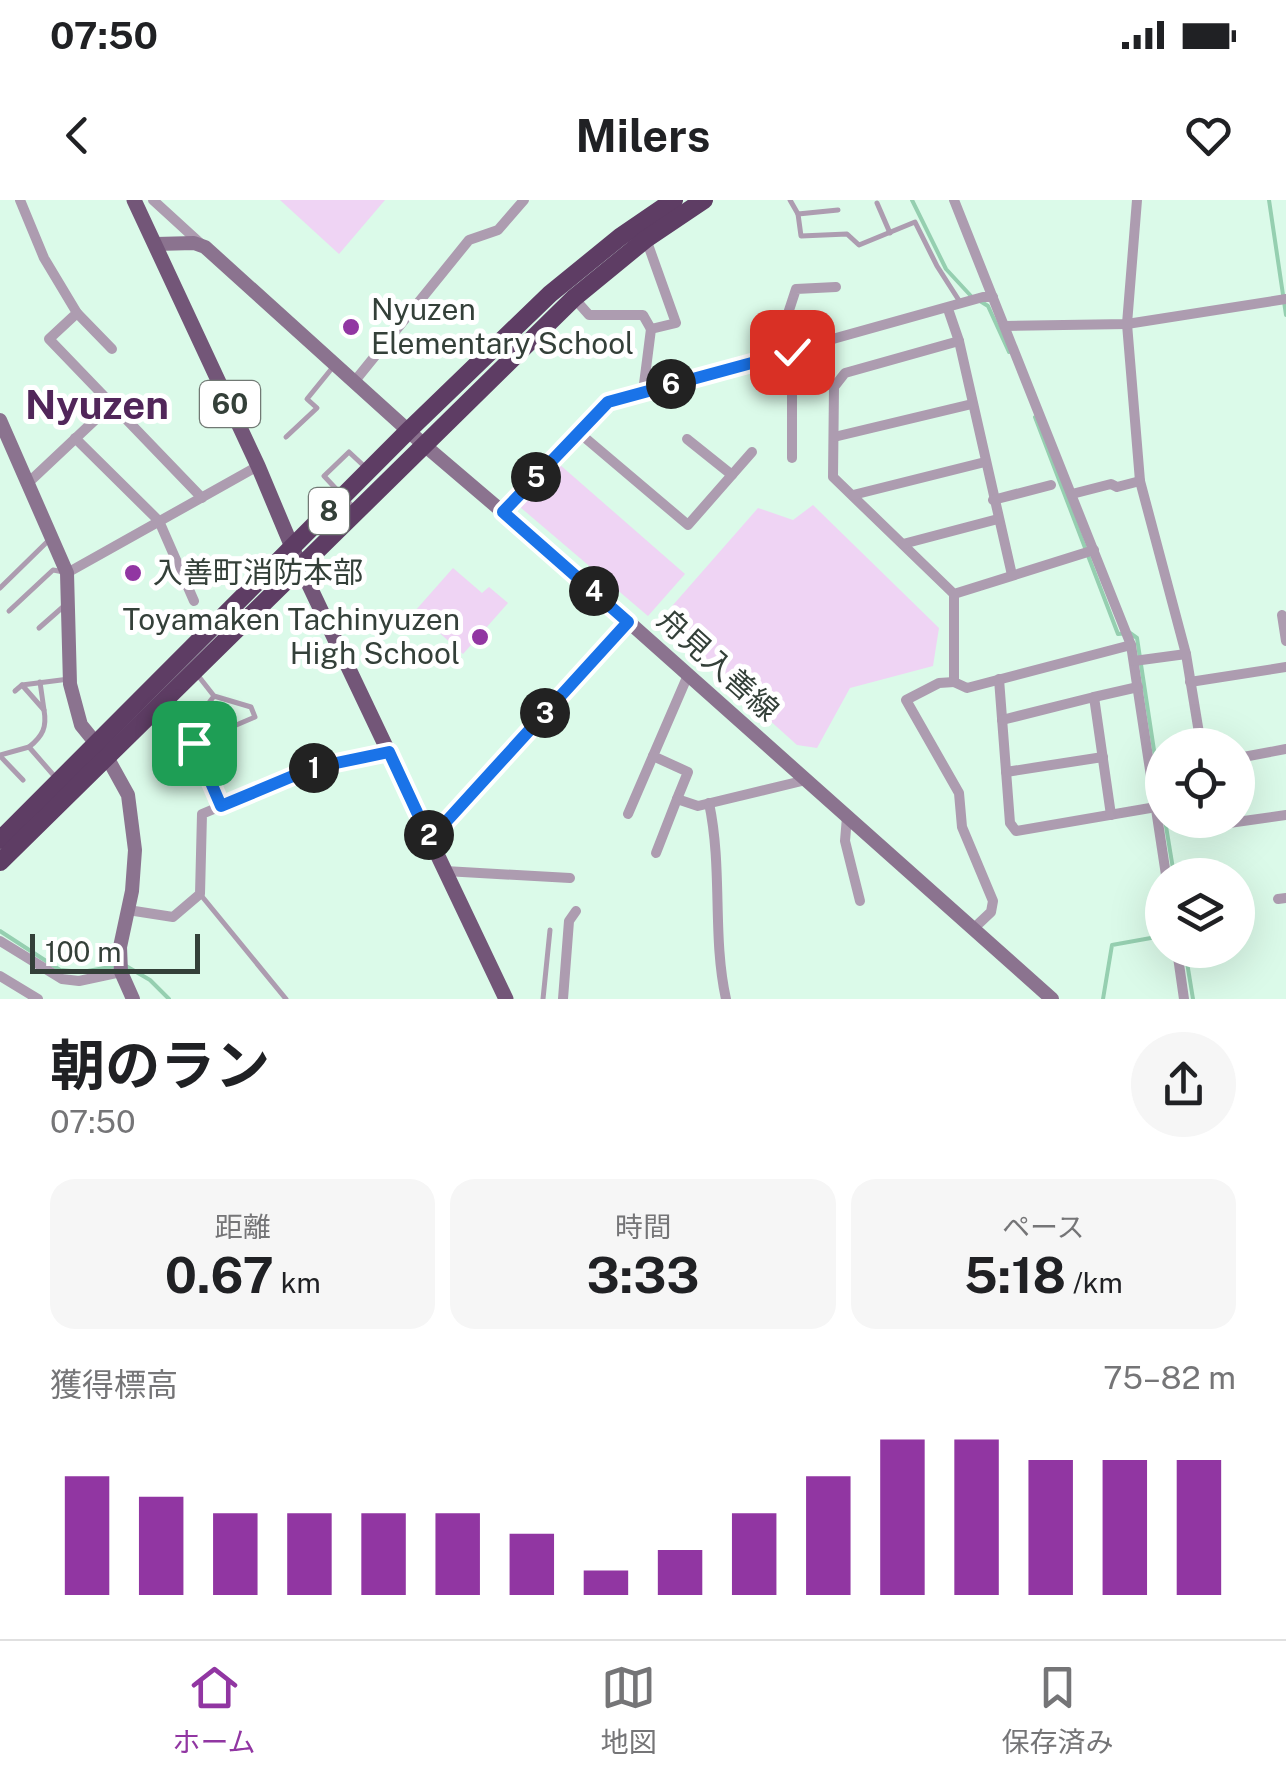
<!DOCTYPE html>
<html lang="ja">
<head>
<meta charset="utf-8">
<style>
	:root { --surface:#fff; --page:#f6f6f6; --text:#202124; --muted:#757577; --line:#e0e0e0; --accent:#9136a2 }
	body { margin:0; font-family:"Public Sans","Noto Sans JP",sans-serif; background:var(--page); color:var(--text); height:100vh; display:flex; flex-direction:column; font-size:38px; white-space:nowrap }
	* { box-sizing:border-box; margin:0 }
	p { font-size:32px; color:var(--muted) }
	.icon { flex:none; width:55px; height:55px; fill:none; stroke:currentColor; stroke-width:2; stroke-linecap:round; stroke-linejoin:round }
	.map { position:relative; height:799px; overflow:hidden }
	.panel { display:flex; flex-direction:column; background:var(--surface); flex:1 }
	.panel>* { flex:none }
	.buttons { position:absolute; left:1145px; top:528px; display:grid; gap:20px }
	.buttons a { display:grid; place-items:center; width:110px; height:110px; border-radius:50%; background:var(--surface); box-shadow:0 10px 40px #0002; font-size:50px }
	.scale { position:absolute; left:30px; bottom:25px; width:170px; box-sizing:border-box; padding-left:10px; border:5px solid #344039; border-top:0; font-size:28px; line-height:35px; white-space:nowrap; color:#344039; -webkit-text-stroke:8px #fff; paint-order:stroke }
	.pin { position:absolute; display:grid; place-items:center; width:85px; height:85px; color:#fff; margin:-42px; border-radius:20px; box-shadow:0 5px 15px #0006 }
	.km { position:absolute; width:50px; height:50px; margin:-25px; border-radius:50%; background:#222; color:#fff; font-size:28px; line-height:50px; text-align:center }
	.round { display:grid; place-items:center; flex:none; width:105px; height:105px; border-radius:52px; background:var(--page) }
	.summary { display:flex; align-items:center; justify-content:space-between; height:170px; padding:0 50px }
	h1 { font-size:55px; font-weight:700; line-height:75px }
	.stats { display:grid; grid-template-columns:repeat(3,1fr); gap:15px; height:170px; padding:10px 50px }
	.stats div { display:grid; align-content:center; border-radius:25px; background:var(--page); text-align:center }
	.stats b { font-size:50px; font-weight:700 }
	.stats small { font-size:28px; font-weight:400 }
	.stats p { font-size:28px }
	.chart { height:280px; padding:20px 50px }
	.chart p { display:flex; justify-content:space-between }
	.chart svg { width:100%; height:180px; margin-top:10px; stroke:var(--accent); stroke-width:6 }
	.status { display:flex; justify-content:space-between; align-items:center; height:70px; padding:0 50px; background:var(--surface); direction:ltr }
	.status svg { height:28px; fill:currentColor }
	header { display:flex; justify-content:space-between; align-items:center; height:130px; padding:0 50px; background:var(--surface); font-size:45px; font-weight:700 }
	.tab-bar { display:flex; justify-content:space-around; align-items:center; height:140px; border-top:2px solid var(--line); background:var(--surface); font-size:28px; color:var(--muted) }
	.tab-bar a { display:grid; justify-items:center; gap:5px }
	.tab-bar .active { color:var(--accent) }
	.map>svg:first-child { display:block }
	.green { fill:#efd4f4 }
	.lines { fill:none; stroke-linecap:round; stroke-linejoin:round }
	.stream { stroke:#95cfb0; stroke-width:4 }
	.lane { stroke:#ad9cb0; stroke-width:5 }
	.street { stroke:#ad9cb0; stroke-width:10 }
	.secondary { stroke:#8b738f; stroke-width:14 }
	.primary { stroke:#735678; stroke-width:15 }
	.highway { stroke:#5e3d64; stroke-width:18 }
	.route-casing { stroke:#fff; stroke-width:20 }
	.route { stroke:#1a73e8; stroke-width:12 }
	.poi-dot { fill:#9136a2; stroke:#fff; stroke-width:4 }
	.labels { text-anchor:middle; stroke-width:10; stroke-linejoin:round; paint-order:stroke }
	.shield { fill:#fff; stroke:#717974; stroke-width:2.5 }
	.shield-label { font-size:28px; font-weight:bold; fill:#344039 }
	.poi-label { font-size:30px; fill:#344039; stroke:#fff; text-anchor:start }
	.street-label { font-size:30px; fill:#344039; stroke:#fff }
	.district-label { font-size:40px; font-weight:bold; fill:#51265a; stroke:#fff }
</style>
</head>
<body>
<div class="status"><b>07:50</b><svg viewBox="0 0 49 12"><path d="M0 12V9h3v3zM5 12V6h3v6zM10 12V3h3v9zM15 12V0h3v12zM26 1h20v11H26zM47 4h2v5h-2z"/></svg></div>
<header><svg class="icon" aria-label="back" viewBox="0 0 24 24"><path d="M15 5l-7 7 7 7"/></svg>Milers<svg class="icon" aria-label="heart" viewBox="0 0 24 24"><path d="M12 20l-8-8c-3-5 5-10 8-4 3-6 11-1 8 4z"/></svg></header>
<div class="map">
<svg width="1286" height="799" viewBox="0 0 1286 799">
	<rect width="100%" height="100%" fill="#dbfae9"/>
	<g class="green">
		<path d="M280,0H385L339,54Z"/>
		<path d="M559,264L685,374L648,416L520,307Z"/>
		<path d="M813,305L939,428L933,466L850,488L817,548L797,545L659,421L758,308L793,320Z"/>
		<path d="M453,368L482,393L489,387L508,403L463,454L415,411Z"/>
	</g>
	<g class="lines">
		<g class="stream">
			<path d="M912,0L946,69L971,96"/>
			<path d="M1269,0L1286,115"/>
			<path d="M980,101L988,106L1009,152"/>
			<path d="M1035,217L1118,434L1130,433L1137,438L1162,603"/>
			<path d="M1165,620L1174,675"/>
			<path d="M0,731L60,770L82,772L116,766"/>
			<path d="M1185,750L1193,799"/>
			<path d="M126,766L150,780L169,799"/>
			<path d="M1103,799L1112,745L1162,736"/>
		</g>
		<g class="lane">
			<path d="M790,0L798,14L838,10"/>
			<path d="M877,3L890,33"/>
			<path d="M798,14L801,36L847,34L859,45L915,22L937,66L960,102"/>
			<path d="M286,237L317,208L307,199L333,167"/>
			<path d="M354,308L324,276L349,252L364,266"/>
			<path d="M0,388L48,341"/>
			<path d="M9,411L53,370L64,372"/>
			<path d="M39,428L64,406"/>
			<path d="M196,473L214,496L188,531L194,543L255,517L251,507L214,496"/>
			<path d="M22,485L44,510L40,482"/>
			<path d="M15,491L22,485L69,479"/>
			<path d="M194,543L220,605"/>
			<path d="M29,547C43,536 47,527 44,510"/>
			<path d="M0,555L29,547L56,578"/>
			<path d="M0,556L23,580"/>
			<path d="M200,694L286,799"/>
			<path d="M543,799L550,730"/>
		</g>
		<g class="street">
			<path d="M20,0L44,58L77,113L49,139L202,298"/>
			<path d="M153,0L200,43"/>
			<path d="M954,0L1131,445L1166,675"/>
			<path d="M1137,0L1127,124L1140,281L1186,454L1201,545"/>
			<path d="M574,98L589,115H643L651,129"/>
			<path d="M948,109L959,141L1012,375"/>
			<path d="M77,113L112,149"/>
			<path d="M1005,126L1127,124L1286,99"/>
			<path d="M959,141L845,173L834,187L833,277L954,394L1094,350"/>
			<path d="M774,156L796,89L836,87"/>
			<path d="M354,182L469,40L498,30L524,0"/>
			<path d="M643,192L651,129L676,123L646,39"/>
			<path d="M577,231L688,325L752,252"/>
			<path d="M834,237L972,204"/>
			<path d="M75,238L159,321L194,401"/>
			<path d="M687,239L732,275"/>
			<path d="M792,258V151"/>
			<path d="M28,283L112,204"/>
			<path d="M1072,294L1111,284L1117,287L1140,281"/>
			<path d="M853,295L985,262"/>
			<path d="M993,300L1051,285"/>
			<path d="M503,312L607,202L983,97H993"/>
			<path d="M903,344L998,319"/>
			<path d="M67,373L258,266"/>
			<path d="M954,394V482L967,488L1131,445"/>
			<path d="M1282,415L1286,441"/>
			<path d="M1134,461L1186,454"/>
			<path d="M688,475L653,556L688,572L677,599L698,606L806,580"/>
			<path d="M999,479L1010,623L1016,631L1156,607"/>
			<path d="M954,482L939,483L906,500L959,593L962,627L993,701L991,712L973,729"/>
			<path d="M1190,482L1286,467"/>
			<path d="M1094,497L1138,487"/>
			<path d="M1002,520L1094,497L1111,615"/>
			<path d="M1238,558L1286,549"/>
			<path d="M1006,572L1103,557"/>
			<path d="M709,603C723,669 712,736 726,799"/>
			<path d="M628,614L653,556"/>
			<path d="M847,617L845,641L860,701"/>
			<path d="M1214,620L1215,625L1286,615"/>
			<path d="M429,635L445,624L628,421"/>
			<path d="M656,653L677,599"/>
			<path d="M445,671L570,678"/>
			<path d="M1278,699L1286,698"/>
			<path d="M128,710L173,717L200,694L202,614L312,568L389,552"/>
			<path d="M0,741L62,779L79,781L121,772"/>
			<path d="M1177,750L1184,799"/>
			<path d="M0,776L38,799"/>
			<path d="M563,799L569,721L576,711"/>
		</g>
		<g class="secondary">
			<path d="M156,44L194,43L205,47L423,244L558,359L1052,799"/>
			<path d="M0,220L67,373L70,484L81,525L107,557L128,595L135,650L132,691L120,747L121,772L133,799"/>
		</g>
		<path class="primary" d="M134,0L258,266L300,366L506,799"/>
		<g class="highway">
			<path d="M0,640L408,231L550,94L620,37L674,0"/>
			<path d="M0,662L574,98L646,39L704,0"/>
		</g>
	</g>
	<g class="lines">
		<defs>
			<path id="route" d="M194,543L221,606L312,568L389,552L428,636L444,624L628,422L503,312L608,202L792,152"/>
		</defs>
		<use href="#route" class="route-casing"/>
		<use href="#route" class="route"/>
	</g>
	<g class="poi-dot">
		<circle cx="351" cy="127" r="10"/>
		<circle cx="133" cy="373" r="10"/>
		<circle cx="480" cy="437" r="10"/>
	</g>
	<g class="labels">
		<g class="shield">
			<rect x="200" y="181" width="60" height="46" rx="8"/>
			<rect x="309" y="288" width="40" height="46" rx="8"/>
		</g>
		<g class="shield-label">
			<text x="230" y="214">60</text>
			<text x="329" y="321">8</text>
		</g>
		<g class="poi-label">
			<text x="371" y="120">Nyuzen<tspan x="371" dy="34">Elementary School</tspan></text>
			<text x="153" y="383">入善町消防本部</text>
			<text x="460" y="430" text-anchor="end">Toyamaken Tachinyuzen<tspan x="460" dy="34">High School</tspan></text>
		</g>
		<g class="street-label">
			<text transform="translate(718 465) rotate(42)" y="10">舟見入善線</text>
		</g>
		<g class="district-label">
			<text x="97" y="219">Nyuzen</text>
		</g>
	</g>
</svg>
<div class="buttons">
<a><svg class="icon" aria-label="locate" viewBox="0 0 24 24"><circle cx="12" cy="12" r="6"/><path d="M12 2v4M12 18v4M2 12h4M18 12h4"/></svg></a>
<a><svg class="icon" aria-label="layers" viewBox="0 0 24 24"><path d="M12 4l9 5-9 5-9-5zM3 14l9 5 9-5"/></svg></a>
</div>
<div class="scale">100 m</div>
<div class="pin" style="left:194px;top:543px;background:#1e9e55"><svg class="icon" aria-label="arrive" viewBox="0 0 24 24"><path d="M6 21V4h12l-3 4 3 4H6"/></svg></div>
<div class="pin" style="left:792px;top:152px;background:#d93025"><svg class="icon" aria-label="check" viewBox="0 0 24 24"><path d="M5 12l5 5 9-10"/></svg></div>
<b class="km" style="left:314px;top:568px">1</b>
<b class="km" style="left:429px;top:635px">2</b>
<b class="km" style="left:545px;top:513px">3</b>
<b class="km" style="left:594px;top:391px">4</b>
<b class="km" style="left:536px;top:277px">5</b>
<b class="km" style="left:671px;top:184px">6</b>
</div>
<section class="panel">
<div class="summary"><div><h1>朝のラン</h1><p>07:50</p></div><a class="round"><svg class="icon" aria-label="share" viewBox="0 0 24 24"><path d="M12 15V3M7 8l5-5 5 5M5 13v7h14v-7"/></svg></a></div>
<div class="stats">
<div><p>距離</p><b>0.67<small> km</small></b></div>
<div><p>時間</p><b>3:33</b></div>
<div><p>ペース</p><b>5:18<small> /km</small></b></div>
</div>
<div class="chart"><p><span>獲得標高</span>75–82 m</p>
<svg viewBox="0 0 160 44" preserveAspectRatio="none"><path d="M5 44V15M15 44V20M25 44V24M35 44V24M45 44V24M55 44V24M65 44V29M75 44V38M85 44V33M95 44V24M105 44V15M115 44V6M125 44V6M135 44V11M145 44V11M155 44V11"/></svg>
</div>
</section>
<nav class="tab-bar">
<a class="active"><svg class="icon" aria-label="home" viewBox="0 0 24 24"><path d="M3 11l9-7 9 7M6 9v11h12V9"/></svg>ホーム</a>
<a><svg class="icon" aria-label="map" viewBox="0 0 24 24"><path d="M3 6l6-2 6 2 6-2v14l-6 2-6-2-6 2zM9 4v14M15 6v14"/></svg>地図</a>
<a><svg class="icon" aria-label="saved" viewBox="0 0 24 24"><path d="M7 4h10v16l-5-4-5 4z"/></svg>保存済み</a>
</nav>
</body>
</html>
